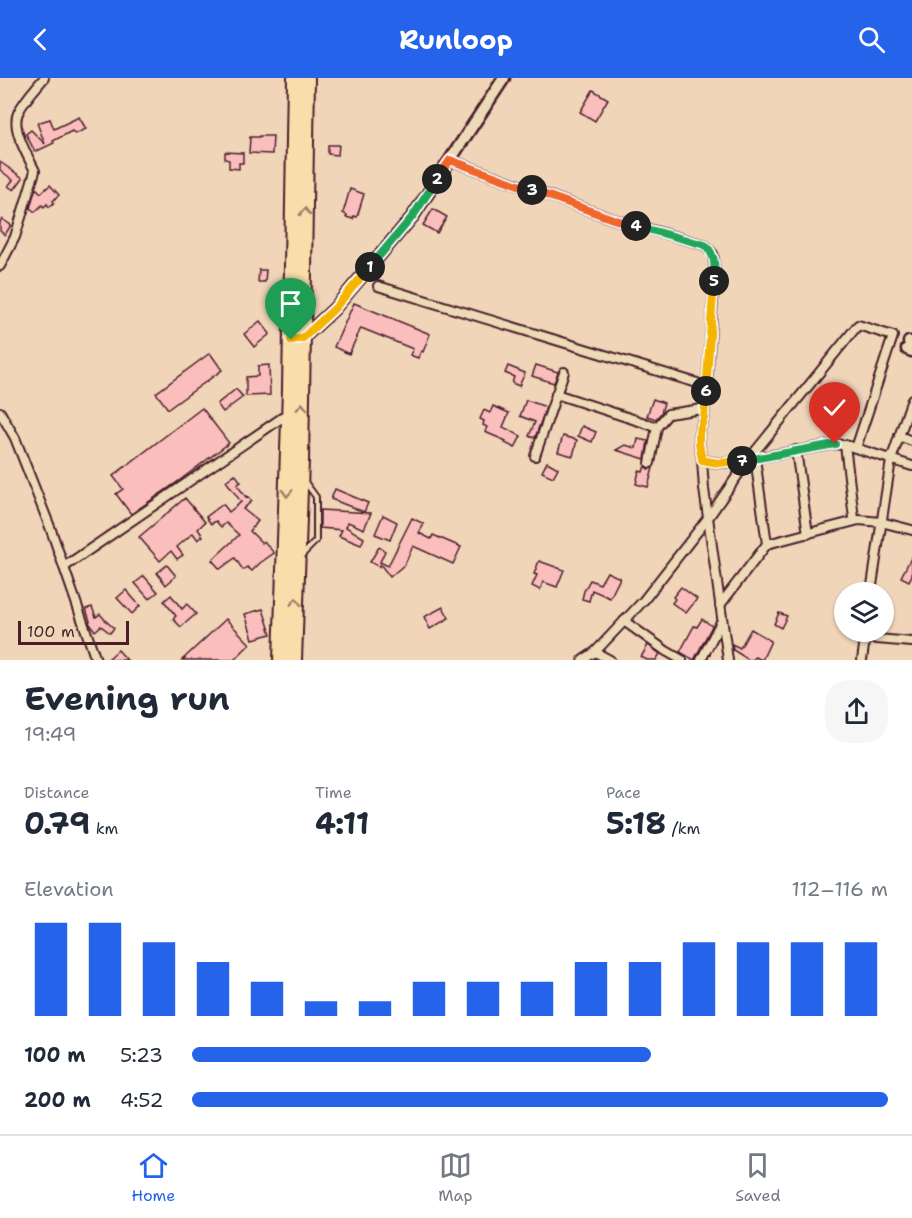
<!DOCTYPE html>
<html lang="en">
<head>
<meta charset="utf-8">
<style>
	:root { --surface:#fff; --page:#f6f6f7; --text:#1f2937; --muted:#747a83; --line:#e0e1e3; --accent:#2563eb }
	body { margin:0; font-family:"Shantell Sans",sans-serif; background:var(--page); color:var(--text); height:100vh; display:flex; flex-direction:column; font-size:22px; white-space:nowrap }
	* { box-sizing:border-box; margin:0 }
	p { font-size:20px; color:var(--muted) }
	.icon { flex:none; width:33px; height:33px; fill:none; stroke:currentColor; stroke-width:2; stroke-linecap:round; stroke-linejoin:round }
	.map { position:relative; height:582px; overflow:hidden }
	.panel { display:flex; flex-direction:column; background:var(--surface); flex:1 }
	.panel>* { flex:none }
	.fabs { position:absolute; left:834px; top:504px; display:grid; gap:12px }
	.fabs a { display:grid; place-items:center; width:60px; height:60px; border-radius:50%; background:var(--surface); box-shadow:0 2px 4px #0004; font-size:30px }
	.scale { position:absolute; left:18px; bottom:15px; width:111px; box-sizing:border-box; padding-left:6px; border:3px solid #4a1f2b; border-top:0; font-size:16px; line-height:21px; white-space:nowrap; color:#4a1f2b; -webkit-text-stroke:4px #eddbb8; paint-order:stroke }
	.pin { position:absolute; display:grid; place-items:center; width:51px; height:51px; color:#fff; margin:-62px -26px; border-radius:50% 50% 50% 0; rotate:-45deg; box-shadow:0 0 6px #0007 }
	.pin .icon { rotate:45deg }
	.km { position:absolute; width:30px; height:30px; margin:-15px; border-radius:50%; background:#222; color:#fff; font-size:16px; line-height:30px; text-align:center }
	.round { display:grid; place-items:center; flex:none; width:63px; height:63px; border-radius:24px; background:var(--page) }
	.overview { display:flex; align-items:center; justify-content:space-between; height:102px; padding:0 24px }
	h1 { font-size:33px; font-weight:700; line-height:45px }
	.figures { display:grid; grid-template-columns:repeat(3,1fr); gap:9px; height:102px; padding:6px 24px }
	.figures div { display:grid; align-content:center }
	.figures b { font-size:30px; font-weight:700 }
	.figures small { font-size:16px; font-weight:400 }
	.figures p { font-size:16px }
	.chart { height:168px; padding:12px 24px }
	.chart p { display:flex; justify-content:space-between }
	.chart svg { width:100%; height:108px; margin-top:6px; stroke:var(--accent); stroke-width:6 }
	ul { padding:0 24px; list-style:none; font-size:20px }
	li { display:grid; grid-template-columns:96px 72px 1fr; align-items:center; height:45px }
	li i { height:15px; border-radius:8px; background:var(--accent) }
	header { display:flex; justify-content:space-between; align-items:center; height:78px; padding:0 24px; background:var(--accent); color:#fff; font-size:27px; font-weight:700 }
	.tab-bar { display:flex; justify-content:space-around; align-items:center; height:84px; border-top:2px solid var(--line); background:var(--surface); font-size:16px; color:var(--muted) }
	.tab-bar a { display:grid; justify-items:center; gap:3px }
	.tab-bar .current { color:var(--accent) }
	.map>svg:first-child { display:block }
	.building { fill:#fabebc; stroke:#4a1f2b; stroke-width:1.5 }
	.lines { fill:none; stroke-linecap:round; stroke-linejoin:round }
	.lane-casing { stroke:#4a1f2b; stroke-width:8 }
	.street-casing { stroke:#4a1f2b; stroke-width:12 }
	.secondary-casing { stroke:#4a1f2b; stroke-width:15 }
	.highway-casing { stroke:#4a1f2b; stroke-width:18 }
	.lane { stroke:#eddbb8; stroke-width:4 }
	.street { stroke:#eddbb8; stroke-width:8 }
	.secondary { stroke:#eddbb8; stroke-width:10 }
	.highway { stroke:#f9deab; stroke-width:14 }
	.oneway { stroke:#a27e6b }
	.split-1-casing { stroke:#fff; stroke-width:12 }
	.split-2-casing { stroke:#fff; stroke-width:12 }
	.split-3-casing { stroke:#fff; stroke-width:12 }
	.split-4-casing { stroke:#fff; stroke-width:12 }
	.split-5-casing { stroke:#fff; stroke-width:12 }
	.split-6-casing { stroke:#fff; stroke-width:12 }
	.split-7-casing { stroke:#fff; stroke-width:12 }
	.split-8-casing { stroke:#fff; stroke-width:12 }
	.split-1 { stroke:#f5b400; stroke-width:8 }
	.split-2 { stroke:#22a559; stroke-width:8 }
	.split-3 { stroke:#f0652b; stroke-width:8 }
	.split-4 { stroke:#f0652b; stroke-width:8 }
	.split-5 { stroke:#22a559; stroke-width:8 }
	.split-6 { stroke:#f5b400; stroke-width:8 }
	.split-7 { stroke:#f5b400; stroke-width:8 }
	.split-8 { stroke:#22a559; stroke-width:8 }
</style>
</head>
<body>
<header><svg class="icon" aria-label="back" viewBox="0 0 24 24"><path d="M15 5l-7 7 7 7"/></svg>Runloop<svg class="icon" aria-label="search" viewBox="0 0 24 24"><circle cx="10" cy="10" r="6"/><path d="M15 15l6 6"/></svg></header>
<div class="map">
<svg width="912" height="582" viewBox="0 0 912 582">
	<rect width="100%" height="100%" fill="#f0d5b9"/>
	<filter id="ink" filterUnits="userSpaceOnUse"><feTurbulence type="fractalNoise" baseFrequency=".0167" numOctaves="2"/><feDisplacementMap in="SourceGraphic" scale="12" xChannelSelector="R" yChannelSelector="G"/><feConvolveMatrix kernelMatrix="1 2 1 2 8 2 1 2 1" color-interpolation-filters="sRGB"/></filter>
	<g filter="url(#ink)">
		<g class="building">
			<path d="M593,12L608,21L595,43L580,34Z"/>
			<path d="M79,39L86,51L75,56L72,53L53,63L54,65L35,74L26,56L31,52L45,66L37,45L50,41L54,51Z"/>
			<path d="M259,58H273L272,76L249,75L250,59H259Z"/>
			<path d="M328,67H339L338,77L328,76Z"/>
			<path d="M225,74L243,75V85H239V91L229,90V82L225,81Z"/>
			<path d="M0,84L23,100L14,112L8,108L13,102L0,92Z"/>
			<path d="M50,107L59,117L53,123L54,125L49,129L47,126L44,129L42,127L35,134L30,130L35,112L37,111L41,115Z"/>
			<path d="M350,111L364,116L357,139L354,138L353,141L346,139L347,137L343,135Z"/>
			<path d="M433,131L447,139L437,155L423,147Z"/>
			<path d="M2,141L11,147L5,157L0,153V144Z"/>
			<path d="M259,192H266L265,204H258Z"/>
			<path d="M354,225L430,256L423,274L421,273L418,280L410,277L413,271L361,250L349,276L334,269Z"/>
			<path d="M260,243L270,256L254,269L244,256Z"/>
			<path d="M210,275L222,292L168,331L156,315Z"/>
			<path d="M269,287L270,317L246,318V299L258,298V288Z"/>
			<path d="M536,287L558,294L554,305L532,298Z"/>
			<path d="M508,288L525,295L519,308L512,305L514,299L505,295Z"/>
			<path d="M236,311L243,319L223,334L217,326Z"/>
			<path d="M653,321L664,325L661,335L656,341L647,338Z"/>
			<path d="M526,322L546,329L535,360L529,358L535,344L520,338Z"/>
			<path d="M493,328L509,335L503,349L521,358L515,370L505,365L506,363L485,354L487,349L483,347L484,343L480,341L484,332L490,335Z"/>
			<path d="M202,330L229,365L180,402L131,436L116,416L123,411L113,398Z"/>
			<path d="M582,348L596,354L592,364L578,358Z"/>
			<path d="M563,358L577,362L573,378L558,374Z"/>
			<path d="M638,361L648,363L645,381L616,372L625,367L636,370Z"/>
			<path d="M547,384L558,390L553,399L542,394Z"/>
			<path d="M645,388L648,391L653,390L648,409L636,406L639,393L643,394Z"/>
			<path d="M235,396L241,404L237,407L246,419L247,418L252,423L243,431L258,443L250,453L262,465L264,463L274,475L260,485L252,493L247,489L243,492L235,480L220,491L212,482L239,457L226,445L221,449L216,443L211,446L206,439L223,426L229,434L241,424L226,403Z"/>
			<path d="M335,411L368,425L364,434L331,421Z"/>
			<path d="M185,420L205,444L198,451L203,458L198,462L193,455L177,469L183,477L177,481L171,473L160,483L139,459Z"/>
			<path d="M320,432L371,435L364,451L348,444L346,449L364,460L361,467L339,458L342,452L320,450Z"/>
			<path d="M383,437L397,444L390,462L375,456Z"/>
			<path d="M412,440L424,446L419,455L431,461L433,457L461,469L453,486L413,468L405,486L390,499L380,486L379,489L370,484L379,469L385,473L380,484L388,488Z"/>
			<path d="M912,478V497L909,503L901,499Z"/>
			<path d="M539,483L564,492L557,509L543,504L540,512L532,508L537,497L534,496Z"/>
			<path d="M167,487L176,498L166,507L157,495Z"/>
			<path d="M607,494L620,500L610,520L592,512L589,523L582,521L584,513L590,502L600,506Z"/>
			<path d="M144,498L158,514L149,521L135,505Z"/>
			<path d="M681,509L697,521L686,535L672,525L675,521L673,519Z"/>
			<path d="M126,512L140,528L132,536L117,520Z"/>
			<path d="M171,517L182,531L187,526L196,536L181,549L173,541L176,538L164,523Z"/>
			<path d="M92,529L96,539L100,536L107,544L114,550L110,555L101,548L95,553L90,546L89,544L90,543L86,531Z"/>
			<path d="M443,529L449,540L430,551L424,539Z"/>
			<path d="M263,531L271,556L253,561L245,536Z"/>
			<path d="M779,535L787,538L781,550L774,546Z"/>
			<path d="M226,541L250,566L234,582H182Z"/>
			<path d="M702,541L712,548L694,582L680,574L694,548L697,549Z"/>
			<path d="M751,551L771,563L762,582L755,579L753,582H749L733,572L732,566L740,570Z"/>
			<path d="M648,567L660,576L656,582H647L641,579Z"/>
			<path d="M118,572L127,582H107Z"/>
		</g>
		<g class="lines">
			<defs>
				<path id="lane" d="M302,477L316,463V419L305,404"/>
				<g id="street">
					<path d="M450,82L613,141L705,167L713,176L715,194L706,316L704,340L699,355V365L702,382L704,411L728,582"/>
					<path d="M0,188L15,159L35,93C28,78 11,51 18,35C24,22 35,11 44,0"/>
					<path d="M378,208L707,308"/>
					<path d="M556,316L657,349"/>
					<path d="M0,334L15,360L50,449L96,582"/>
					<path d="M899,358L912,363"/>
					<path d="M845,367L854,440"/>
					<path d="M796,372L808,456"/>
					<path d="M535,378L564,294"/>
					<path d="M702,382L718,385L734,384L835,366L849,368L912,388"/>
					<path d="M650,385L657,349L668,336L702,331"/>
					<path d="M767,466L859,442L881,444L912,452"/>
					<path d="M64,489L289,335"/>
					<path d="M871,514L891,382L912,321"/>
					<path d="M720,527L767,466L755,380"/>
					<path d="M624,543L666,573L682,582"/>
					<path d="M865,560L912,564"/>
					<path d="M595,574L610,582"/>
					<path d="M583,582L595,574L644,522L708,440L749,381L858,247L893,258L856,370"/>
					<path d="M701,582L722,542"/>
					<path d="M862,582L866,554"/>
				</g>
				<g id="secondary">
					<path d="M300,261L303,260L334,231L413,138L504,0"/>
					<path d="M909,264H912"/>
					<path d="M907,271L912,273"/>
				</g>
				<g id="highway">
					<path d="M281,582L290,312L295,0"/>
					<path d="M294,582L301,383L307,0"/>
				</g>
			</defs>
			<use href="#lane" class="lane-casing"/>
			<use href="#street" class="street-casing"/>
			<use href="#secondary" class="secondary-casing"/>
			<use href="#highway" class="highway-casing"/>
			<use href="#lane" class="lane"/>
			<use href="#street" class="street"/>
			<use href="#secondary" class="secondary"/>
			<use href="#highway" class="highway"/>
		</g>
		<defs><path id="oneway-chevron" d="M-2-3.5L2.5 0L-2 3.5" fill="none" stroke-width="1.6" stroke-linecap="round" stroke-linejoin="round" transform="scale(1.5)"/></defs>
		<g class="oneway">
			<use href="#oneway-chevron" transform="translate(305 134) rotate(-89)"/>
			<use href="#oneway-chevron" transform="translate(302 329) rotate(-89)"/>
			<use href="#oneway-chevron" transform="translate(287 415) rotate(92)"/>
			<use href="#oneway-chevron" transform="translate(296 524) rotate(-88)"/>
		</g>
	</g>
	<g class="lines" filter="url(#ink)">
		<defs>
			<path id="split-1" d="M291,262L303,260L334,231L370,189"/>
			<path id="split-2" d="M370,189L413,138L437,101"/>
			<path id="split-3" d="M437,101L450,82L532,112"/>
			<path id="split-4" d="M532,112L613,141L636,148"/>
			<path id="split-5" d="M636,148L705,167C716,177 715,189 714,203"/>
			<path id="split-6" d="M706,313L714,203"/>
			<path id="split-7" d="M706,313L704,340L699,355V365L702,382L718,385L742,383"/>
			<path id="split-8" d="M742,383L835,366"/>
		</defs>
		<use href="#split-1" class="split-1-casing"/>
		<use href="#split-2" class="split-2-casing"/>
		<use href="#split-3" class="split-3-casing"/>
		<use href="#split-4" class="split-4-casing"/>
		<use href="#split-5" class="split-5-casing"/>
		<use href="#split-6" class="split-6-casing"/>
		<use href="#split-7" class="split-7-casing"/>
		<use href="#split-8" class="split-8-casing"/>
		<use href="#split-1" class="split-1"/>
		<use href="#split-2" class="split-2"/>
		<use href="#split-3" class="split-3"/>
		<use href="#split-4" class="split-4"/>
		<use href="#split-5" class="split-5"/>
		<use href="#split-6" class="split-6"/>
		<use href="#split-7" class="split-7"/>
		<use href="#split-8" class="split-8"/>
	</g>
</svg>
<div class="fabs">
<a><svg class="icon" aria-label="layers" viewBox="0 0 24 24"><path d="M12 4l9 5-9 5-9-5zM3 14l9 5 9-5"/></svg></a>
</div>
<div class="scale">100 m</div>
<div class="pin" style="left:291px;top:262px;background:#1e9e55"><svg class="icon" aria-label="arrive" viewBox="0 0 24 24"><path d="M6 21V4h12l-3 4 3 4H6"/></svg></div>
<div class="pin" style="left:835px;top:366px;background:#d93025"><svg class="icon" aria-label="check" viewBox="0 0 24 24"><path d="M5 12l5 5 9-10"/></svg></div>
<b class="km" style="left:370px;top:189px">1</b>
<b class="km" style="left:437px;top:101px">2</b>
<b class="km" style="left:532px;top:112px">3</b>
<b class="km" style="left:636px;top:148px">4</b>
<b class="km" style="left:714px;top:203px">5</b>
<b class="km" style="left:706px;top:313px">6</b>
<b class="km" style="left:742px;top:383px">7</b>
</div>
<section class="panel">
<div class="overview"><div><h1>Evening run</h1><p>19:49</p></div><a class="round"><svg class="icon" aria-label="share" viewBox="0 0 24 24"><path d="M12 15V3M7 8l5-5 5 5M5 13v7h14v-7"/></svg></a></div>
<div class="figures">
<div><p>Distance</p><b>0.79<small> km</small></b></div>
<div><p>Time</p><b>4:11</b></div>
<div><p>Pace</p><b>5:18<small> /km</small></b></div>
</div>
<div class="chart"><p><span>Elevation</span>112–116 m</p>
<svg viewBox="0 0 160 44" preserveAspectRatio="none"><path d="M5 44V6M15 44V6M25 44V14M35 44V22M45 44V30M55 44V38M65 44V38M75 44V30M85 44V30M95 44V30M105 44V22M115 44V22M125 44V14M135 44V14M145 44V14M155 44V14"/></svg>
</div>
<ul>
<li><b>100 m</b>5:23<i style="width:66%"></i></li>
<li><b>200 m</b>4:52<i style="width:100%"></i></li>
</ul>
</section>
<nav class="tab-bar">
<a class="current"><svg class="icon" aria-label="home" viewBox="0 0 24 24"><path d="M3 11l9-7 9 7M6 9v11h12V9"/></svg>Home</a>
<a><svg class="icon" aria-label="map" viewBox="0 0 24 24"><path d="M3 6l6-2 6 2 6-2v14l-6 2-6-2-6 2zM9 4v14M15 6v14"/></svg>Map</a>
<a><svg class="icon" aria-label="saved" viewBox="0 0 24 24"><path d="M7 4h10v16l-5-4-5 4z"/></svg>Saved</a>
</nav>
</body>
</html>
